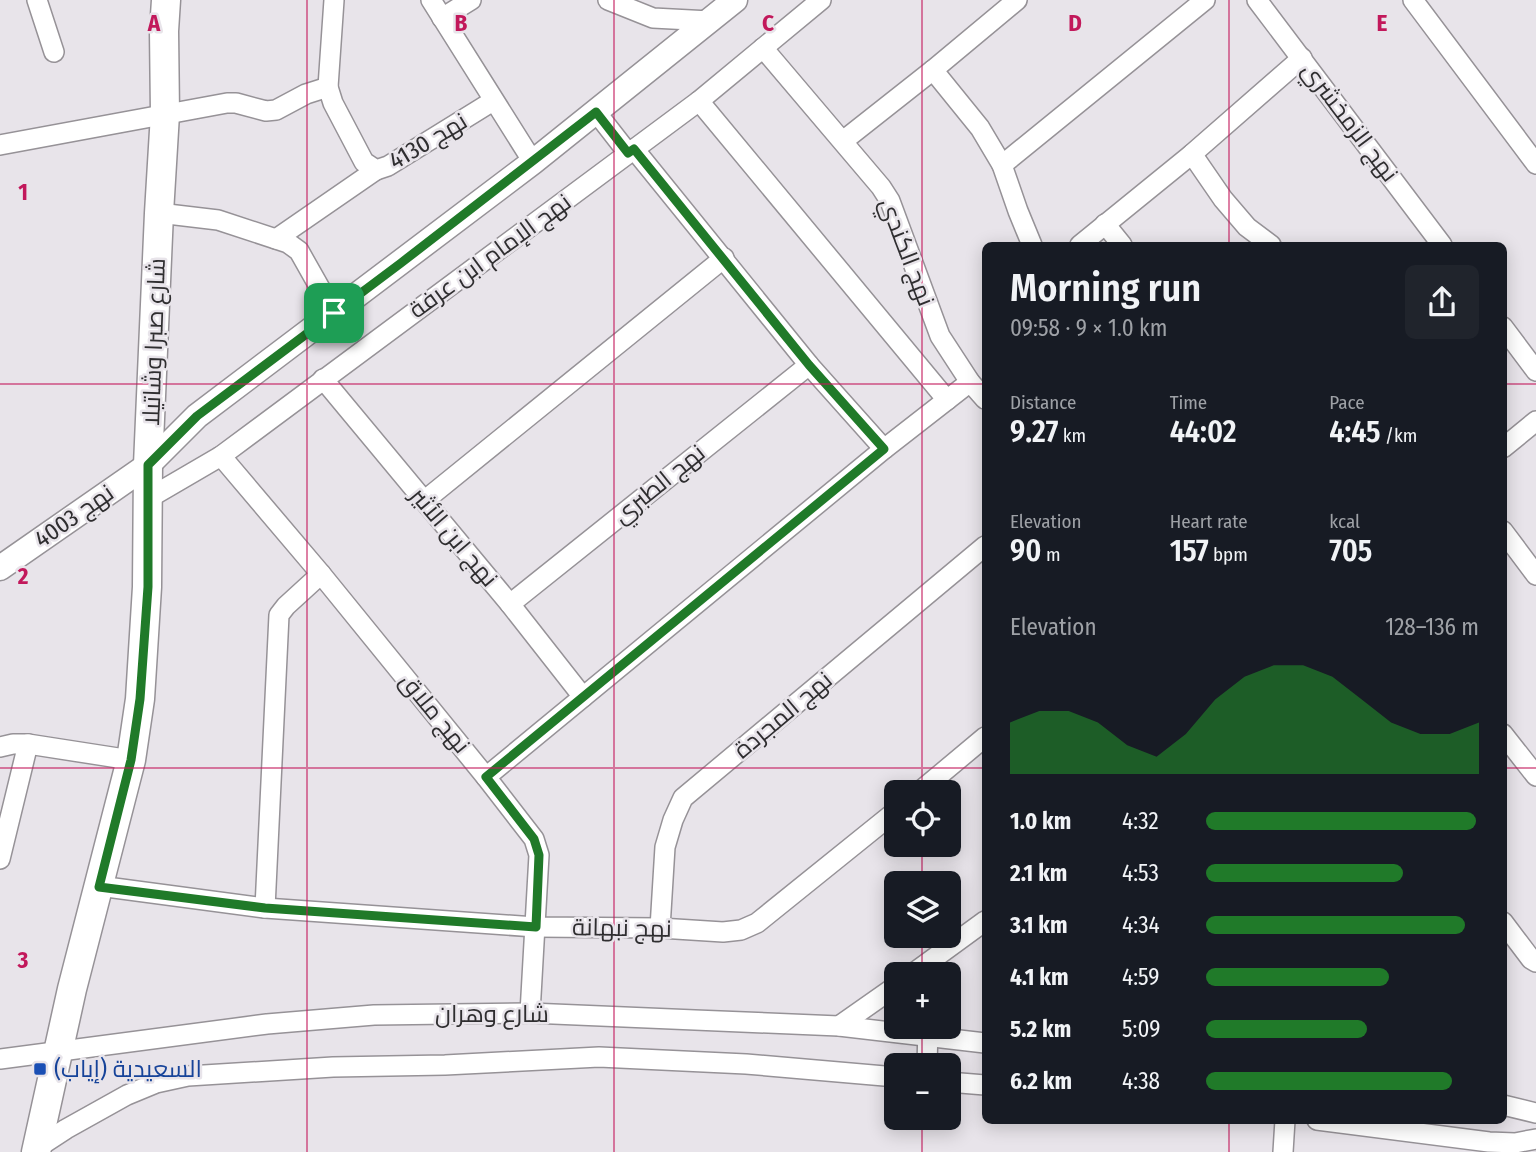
<!DOCTYPE html>
<html lang="en">
<head>
<meta charset="utf-8">
<style>
	:root { --surface:#171b24; --page:#20242c; --text:#f1f3f6; --muted:#9ea1a6; --accent:#207a29 }
	body { margin:0; font-family:"Fira Sans Condensed",Cairo,sans-serif; background:var(--page); color:var(--text); height:100vh; display:flex; flex-direction:column; font-size:26px; white-space:nowrap }
	* { box-sizing:border-box; margin:0 }
	p { font-size:23px; color:var(--muted) }
	.icon { flex:none; width:38px; height:38px; fill:none; stroke:currentColor; stroke-width:2; stroke-linecap:round; stroke-linejoin:round }
	.map { position:relative; flex:1; overflow:hidden }
	.details { position:absolute; left:982px; top:242px; width:525px; height:882px; display:flex; flex-direction:column; background:var(--surface); border-radius:10px; box-shadow:0 4px 18px #0003 }
	.details>* { flex:none }
	.controls { position:absolute; left:884px; top:780px; display:grid; gap:14px }
	.controls a { display:grid; place-items:center; width:77px; height:77px; border-radius:10px; background:var(--surface); box-shadow:0 4px 18px #0003; font-size:35px }
	.pin { position:absolute; display:grid; place-items:center; width:60px; height:60px; color:#fff; margin:-30px; border-radius:14px; box-shadow:0 4px 10px #0006 }
	.round { display:grid; place-items:center; flex:none; width:74px; height:74px; border-radius:10px; background:var(--page) }
	.headline { display:flex; align-items:center; justify-content:space-between; height:119px; padding:0 28px }
	h1 { font-size:38px; font-weight:600; line-height:52px }
	.figures { display:grid; grid-template-columns:repeat(3,1fr); gap:10px; height:119px; padding:7px 28px }
	.figures div { display:grid; align-content:center }
	.figures b { font-size:30px; font-weight:600 }
	.figures small { font-size:19px; font-weight:400 }
	.figures p { font-size:19px }
	.chart { height:196px; padding:14px 28px }
	.chart p { display:flex; justify-content:space-between }
	.chart svg { width:100%; height:126px; margin-top:7px; fill:var(--accent); opacity:.7 }
	ul { padding:0 28px; list-style:none; font-size:23px }
	li { display:grid; grid-template-columns:112px 84px 1fr; align-items:center; height:52px }
	li i { height:18px; border-radius:9px; background:var(--accent) }
	.map>svg:first-child { display:block }
	.lines { fill:none; stroke-linecap:round; stroke-linejoin:round }
	.minor-casing { stroke:#969297; stroke-width:22 }
	.tertiary-casing { stroke:#969297; stroke-width:27 }
	.secondary-casing { stroke:#969297; stroke-width:31 }
	.minor { stroke:#fff; stroke-width:19 }
	.tertiary { stroke:#fff; stroke-width:24 }
	.secondary { stroke:#fff; stroke-width:28 }
	.route-casing { stroke:#fff; stroke-width:14 }
	.route { stroke:#207a29; stroke-width:9 }
	.grid { fill:none; stroke:#c2185b; stroke-width:2; stroke-opacity:0.55 }
	.transit-dot { fill:#1a4fb4; stroke:#e8e4ea; stroke-width:2.5 }
	.labels { text-anchor:middle; stroke-width:5; stroke-linejoin:round; paint-order:stroke }
	.street-label { font-size:24px; fill:#2f2e30; stroke:#e8e4ea }
	.transit-label { font-size:24px; fill:#164399; stroke:#e8e4ea; text-anchor:start }
	.grid-label { font-size:23px; text-anchor:middle; font-weight:bold; fill:#c2185b; stroke:#e8e4ea; stroke-width:5; stroke-linejoin:round; paint-order:stroke }
</style>
</head>
<body>
<div class="map">
<svg width="1536" height="1152" viewBox="0 0 1536 1152">
	<rect width="100%" height="100%" fill="#e8e4ea"/>
	<g class="lines">
		<defs>
			<g id="minor">
				<path d="M37,0L54,52"/>
				<path d="M334,0L328,87L333,103L364,162L376,170L388,166L493,101"/>
				<path d="M431,0L533,162"/>
				<path d="M608,0L653,18L710,21"/>
				<path d="M1257,0L1442,245"/>
				<path d="M1413,0L1536,164"/>
				<path d="M442,18L471,0"/>
				<path d="M763,48L881,187L890,201L940,336L970,382L985,399"/>
				<path d="M933,70L980,128L1002,165L1018,211L1032,245"/>
				<path d="M699,101L947,400"/>
				<path d="M596,112L628,153"/>
				<path d="M843,141L933,70L1017,0"/>
				<path d="M0,145L227,103H236L266,111L276,110L306,94L328,87"/>
				<path d="M634,149L809,365L884,449"/>
				<path d="M1192,154L1223,199L1247,227L1271,245"/>
				<path d="M1002,165L1205,0"/>
				<path d="M159,213L218,220L288,243L299,251L334,313"/>
				<path d="M1105,224L1122,245"/>
				<path d="M276,239L376,170"/>
				<path d="M1080,245L1192,154L1302,58"/>
				<path d="M1503,327L1536,371"/>
				<path d="M323,379L510,604L583,697"/>
				<path d="M1503,448L1536,421"/>
				<path d="M221,456L321,574L486,777L534,839L539,855L530,1013"/>
				<path d="M149,498L221,456L699,101L821,0"/>
				<path d="M424,501L724,258"/>
				<path d="M1503,531L1536,575"/>
				<path d="M510,604L809,365"/>
				<path d="M1503,734L1536,776"/>
				<path d="M0,747L13,744H28L131,760"/>
				<path d="M486,777L884,449L970,382"/>
				<path d="M918,793L985,737"/>
				<path d="M0,859L28,744"/>
				<path d="M99,886L265,908L535,927L660,928L723,932L741,930L757,923L896,811"/>
				<path d="M265,908L279,615L286,606L321,574"/>
				<path d="M1503,922L1531,959L1536,962"/>
				<path d="M660,928L665,847L673,820L683,798L985,546"/>
				<path d="M911,975L985,921"/>
				<path d="M839,1026L896,986"/>
				<path d="M0,1059L267,1024L374,1015L530,1013L695,1020L839,1026L985,1043"/>
				<path d="M927,1066L928,1027"/>
				<path d="M948,1082L985,1085"/>
				<path d="M1503,1105L1536,1113"/>
				<path d="M1317,1120L1489,1142L1515,1143L1536,1139"/>
				<path d="M37,1148L66,1129L127,1095L156,1083L188,1076L333,1067L445,1065L599,1057L746,1064L896,1077"/>
				<path d="M1283,1152L1285,1120"/>
			</g>
			<path id="tertiary" d="M0,568L148,465L197,416L533,162L735,0"/>
			<path id="secondary" d="M36,1152L72,989L131,760L140,699L147,587L148,465L159,213L165,114L164,31L166,0"/>
		</defs>
		<use href="#minor" class="minor-casing"/>
		<use href="#tertiary" class="tertiary-casing"/>
		<use href="#secondary" class="secondary-casing"/>
		<use href="#minor" class="minor"/>
		<use href="#tertiary" class="tertiary"/>
		<use href="#secondary" class="secondary"/>
	</g>
	<g class="lines">
		<defs>
			<path id="route" d="M596,112L628,153L634,149L809,365L884,449L486,777L534,839L539,855L536,927L265,908L99,887L131,760L140,699L148,587V465L197,416L401,263Z"/>
		</defs>
		<use href="#route" class="route-casing"/>
		<use href="#route" class="route"/>
	</g>
	<path class="grid" d="M307,0V1152M614,0V1152M922,0V793M1229,0V245M0,384H985M1503,384H1536M0,768H985M1503,768H1536M922,845V884M922,936V975M922,1027V1066M922,1118V1152M1229,1120V1152"/>
	<rect class="transit-dot" x="33" y="1062" width="14" height="14" rx="3.5"/>
	<g class="labels">
		<g class="street-label">
			<text transform="translate(1350 122) rotate(53)" y="8">نهج الزمخشري</text>
			<text transform="translate(428 141) rotate(-31)" y="8">نهج 4130</text>
			<text transform="translate(907 252) rotate(69)" y="8">نهج الكندي</text>
			<text transform="translate(490 256) rotate(-36)" y="8">نهج الإمام ابن عرفة</text>
			<text transform="translate(154 342) rotate(-88)" y="8">شارع صبرا وشاتيلا</text>
			<text transform="translate(659 484) rotate(-39)" y="8">نهج الطبري</text>
			<text transform="translate(74 516) rotate(-35)" y="8">نهج 4003</text>
			<text transform="translate(454 537) rotate(50)" y="8">نهج ابن الأثير</text>
			<text transform="translate(435 713) rotate(51)" y="8">نهج ملاق</text>
			<text transform="translate(783 715) rotate(-40)" y="8">نهج المجردة</text>
			<text transform="translate(622 928) rotate(1)" y="8">نهج نبهانة</text>
			<text x="492" y="1022">شارع وهران</text>
		</g>
		<g class="transit-label">
			<text x="54" y="1077">السعيدية (إياب)</text>
		</g>
	</g>
	<g class="grid-label">
		<text x="154" y="31">A</text>
		<text x="461" y="31">B</text>
		<text x="768" y="31">C</text>
		<text x="1075" y="31">D</text>
		<text x="1382" y="31">E</text>
		<text x="23" y="200">1</text>
		<text x="23" y="584">2</text>
		<text x="23" y="968">3</text>
	</g>
</svg>
<div class="controls">
<a><svg class="icon" aria-label="locate" viewBox="0 0 24 24"><circle cx="12" cy="12" r="6"/><path d="M12 2v4M12 18v4M2 12h4M18 12h4"/></svg></a>
<a><svg class="icon" aria-label="layers" viewBox="0 0 24 24"><path d="M12 4l9 5-9 5-9-5zM3 14l9 5 9-5"/></svg></a>
<a>+</a>
<a>−</a>
</div>
<div class="pin" style="left:334px;top:313px;background:#1e9e55"><svg class="icon" aria-label="arrive" viewBox="0 0 24 24"><path d="M6 21V4h12l-3 4 3 4H6"/></svg></div>
<section class="details">
<div class="headline"><div><h1>Morning run</h1><p>09:58 · 9 × 1.0 km</p></div><a class="round"><svg class="icon" aria-label="share" viewBox="0 0 24 24"><path d="M12 15V3M7 8l5-5 5 5M5 13v7h14v-7"/></svg></a></div>
<div class="figures">
<div><p>Distance</p><b>9.27<small> km</small></b></div>
<div><p>Time</p><b>44:02</b></div>
<div><p>Pace</p><b>4:45<small> /km</small></b></div>
</div>
<div class="figures">
<div><p>Elevation</p><b>90<small> m</small></b></div>
<div><p>Heart rate</p><b>157<small> bpm</small></b></div>
<div><p>kcal</p><b>705</b></div>
</div>
<div class="chart"><p><span>Elevation</span>128–136 m</p>
<svg viewBox="0 0 160 44" preserveAspectRatio="none"><path d="M0 44V26L10 22L20 22L30 26L40 34L50 38L60 30L70 18L80 10L90 6L100 6L110 10L120 18L130 26L140 30L150 30L160 26V44z"/></svg>
</div>
<ul>
<li><b>1.0 km</b>4:32<i style="width:99%"></i></li>
<li><b>2.1 km</b>4:53<i style="width:72%"></i></li>
<li><b>3.1 km</b>4:34<i style="width:95%"></i></li>
<li><b>4.1 km</b>4:59<i style="width:67%"></i></li>
<li><b>5.2 km</b>5:09<i style="width:59%"></i></li>
<li><b>6.2 km</b>4:38<i style="width:90%"></i></li>
</ul>
</section>
</div>
</body>
</html>
